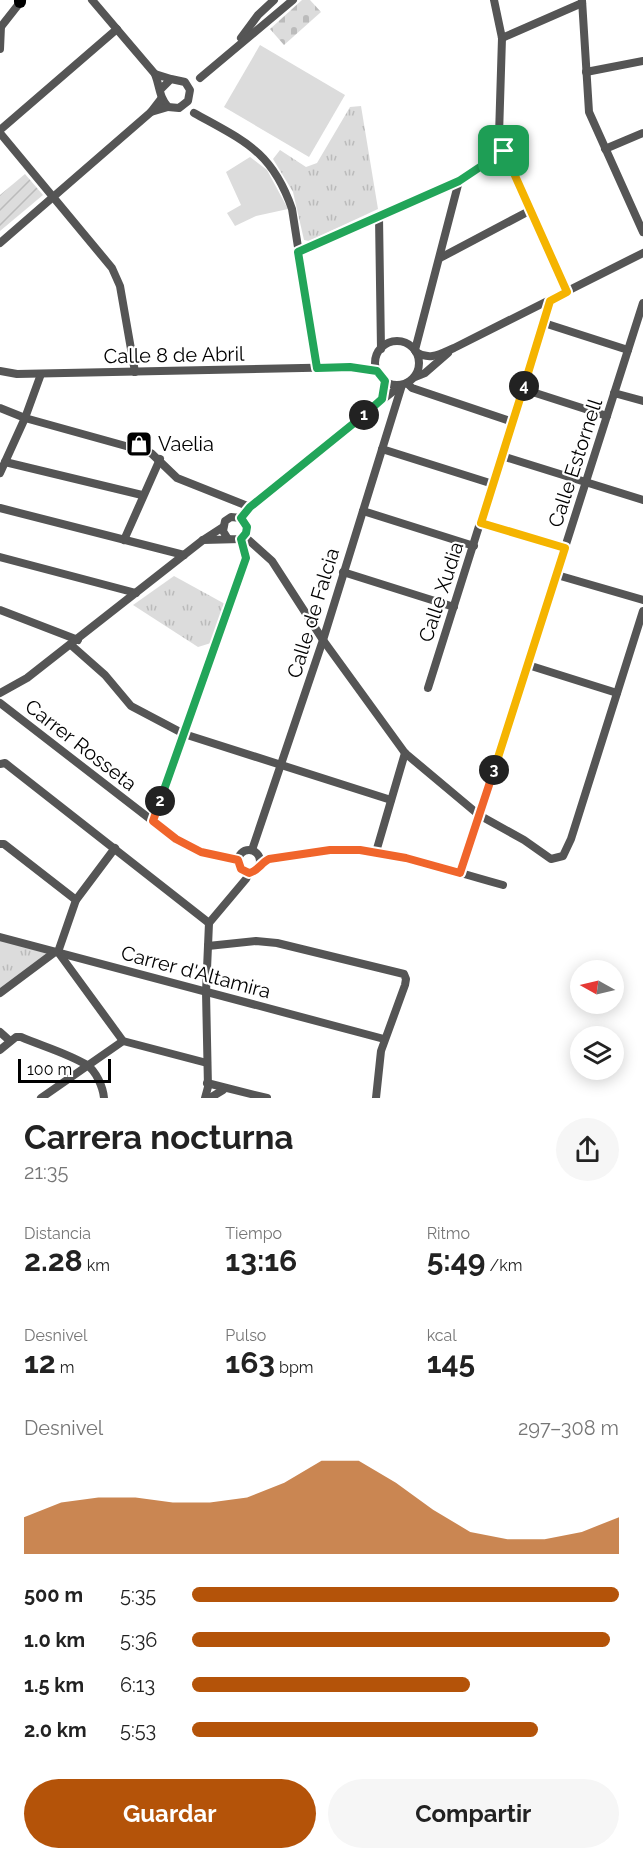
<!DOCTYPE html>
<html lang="es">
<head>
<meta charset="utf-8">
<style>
	:root { --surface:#fff; --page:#f6f6f6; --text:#222; --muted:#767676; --accent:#b45309 }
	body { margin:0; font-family:Raleway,sans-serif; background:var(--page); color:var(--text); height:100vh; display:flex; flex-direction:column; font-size:22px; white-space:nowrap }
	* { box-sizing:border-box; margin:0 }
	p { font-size:20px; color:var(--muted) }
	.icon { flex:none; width:33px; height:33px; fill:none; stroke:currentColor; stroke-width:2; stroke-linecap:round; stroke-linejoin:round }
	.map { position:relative; height:1098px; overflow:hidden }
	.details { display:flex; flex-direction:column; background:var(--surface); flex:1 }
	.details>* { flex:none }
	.needle { width:39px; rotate:278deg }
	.controls { position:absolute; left:570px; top:960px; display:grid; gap:12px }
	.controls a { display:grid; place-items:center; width:54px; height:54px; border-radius:50%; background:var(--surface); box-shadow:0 3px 15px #0003; font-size:30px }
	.scale { position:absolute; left:18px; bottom:15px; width:93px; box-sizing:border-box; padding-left:6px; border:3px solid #000; border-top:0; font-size:16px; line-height:21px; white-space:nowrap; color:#000; -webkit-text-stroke:4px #fff; paint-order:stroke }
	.pin { position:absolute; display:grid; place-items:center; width:51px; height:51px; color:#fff; margin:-26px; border-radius:12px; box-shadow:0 3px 9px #0006 }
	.km { position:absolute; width:30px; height:30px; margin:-15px; border-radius:50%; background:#222; color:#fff; font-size:16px; line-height:30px; text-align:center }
	.round { display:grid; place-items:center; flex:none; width:63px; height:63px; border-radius:32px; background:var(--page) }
	.headline { display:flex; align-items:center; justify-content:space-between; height:102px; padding:0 24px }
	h1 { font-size:33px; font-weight:700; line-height:45px }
	.metrics { display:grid; grid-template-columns:repeat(3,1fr); gap:9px; height:102px; padding:6px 24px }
	.metrics div { display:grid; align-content:center }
	.metrics b { font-size:30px; font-weight:700 }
	.metrics small { font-size:16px; font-weight:400 }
	.metrics p { font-size:16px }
	.chart { height:168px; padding:12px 24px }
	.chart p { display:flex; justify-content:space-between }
	.chart svg { width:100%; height:108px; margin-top:6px; fill:var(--accent); opacity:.7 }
	.action { display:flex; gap:12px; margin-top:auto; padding:12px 24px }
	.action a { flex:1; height:69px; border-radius:36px; background:var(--accent); color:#fff; font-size:24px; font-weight:700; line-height:69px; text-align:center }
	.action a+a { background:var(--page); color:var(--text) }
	ul { padding:0 24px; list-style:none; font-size:20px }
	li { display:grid; grid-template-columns:96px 72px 1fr; align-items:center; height:45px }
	li i { height:15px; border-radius:8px; background:var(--accent) }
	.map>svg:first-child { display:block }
	.grass { fill:#dcdcdc }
	.cemetery { fill:url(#cemetery-stones) }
	.park { fill:url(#park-tufts) }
	.garden { fill:url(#garden-furrows) }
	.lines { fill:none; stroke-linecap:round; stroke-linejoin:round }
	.minor { stroke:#555; stroke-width:8 }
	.highway { stroke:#000; stroke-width:12 }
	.split-1-casing { stroke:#fff; stroke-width:12 }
	.split-2-casing { stroke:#fff; stroke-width:12 }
	.split-3-casing { stroke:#fff; stroke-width:12 }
	.split-4-casing { stroke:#fff; stroke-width:12 }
	.split-5-casing { stroke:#fff; stroke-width:12 }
	.split-1 { stroke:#22a559; stroke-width:8 }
	.split-2 { stroke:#22a559; stroke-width:8 }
	.split-3 { stroke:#f0652b; stroke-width:8 }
	.split-4 { stroke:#f5b400; stroke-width:8 }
	.split-5 { stroke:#f5b400; stroke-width:8 }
	.labels { text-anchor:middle; stroke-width:4.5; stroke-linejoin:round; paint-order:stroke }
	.street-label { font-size:20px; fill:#000; stroke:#fff }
	.poi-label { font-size:20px; fill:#000; stroke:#fff; text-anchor:start }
</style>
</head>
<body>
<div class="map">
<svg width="643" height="1098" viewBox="0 0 643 1098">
	<defs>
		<pattern id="cemetery-stones" width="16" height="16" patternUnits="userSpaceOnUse" patternTransform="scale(1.5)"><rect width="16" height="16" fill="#dcdcdc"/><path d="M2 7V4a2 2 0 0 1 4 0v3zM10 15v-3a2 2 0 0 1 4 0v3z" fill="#bbb"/></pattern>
		<pattern id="park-tufts" width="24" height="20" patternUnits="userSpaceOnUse" patternTransform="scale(1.5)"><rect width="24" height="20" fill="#dcdcdc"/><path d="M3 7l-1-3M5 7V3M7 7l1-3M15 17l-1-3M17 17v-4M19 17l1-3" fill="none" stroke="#bbb"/></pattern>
		<pattern id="garden-furrows" width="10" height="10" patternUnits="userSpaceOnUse" patternTransform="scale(1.5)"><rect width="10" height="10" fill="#dcdcdc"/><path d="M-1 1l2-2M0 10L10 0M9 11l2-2" fill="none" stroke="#bbb"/></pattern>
	</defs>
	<rect width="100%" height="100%" fill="#fff"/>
	<g class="grass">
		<path d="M260,45L345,95L309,157L224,107Z"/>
		<path d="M250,157L267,170L288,209L256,216L235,226L227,213L241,205L226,172Z"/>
	</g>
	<path class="cemetery" d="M302,0H310L321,12L284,45L270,29Z"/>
	<g class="park">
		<path d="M361,106L378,209L309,241L304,240L293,192L273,159L280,150L306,167L317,163L350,107Z"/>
		<path d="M174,576L225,604L211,643L198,647L133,605Z"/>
		<path d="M0,937L55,952L0,993Z"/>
	</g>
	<path class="garden" d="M25,174L43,195L0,231V195Z"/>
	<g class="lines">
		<g class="minor">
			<path d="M92,0L155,74"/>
			<path d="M494,0L502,38L499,135L504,151L567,292"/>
			<path d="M582,0L589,112L643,232"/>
			<path d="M0,28L22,0"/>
			<path d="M241,38L258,15L274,0"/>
			<path d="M502,38L582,3"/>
			<path d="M0,49L1,26"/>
			<path d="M586,72L643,61"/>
			<path d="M200,78L293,0"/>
			<path d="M161,89L171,79L185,82L190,90L188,101L179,108L168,107C159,97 160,87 155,74L171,79"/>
			<path d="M161,99L151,112L168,107"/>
			<path d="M194,113C244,141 272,151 292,209L317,368"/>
			<path d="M0,130L117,29"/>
			<path d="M0,133L112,268L120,286L135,372"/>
			<path d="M605,149L643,133"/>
			<path d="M379,217L381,349"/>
			<path d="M0,243L151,112"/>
			<path d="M298,252L459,181L504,151"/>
			<path d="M440,258L531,210"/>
			<path d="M544,323L628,350"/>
			<circle cx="397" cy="363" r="22"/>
			<path d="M415,350L459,181"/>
			<path d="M416,352C430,361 440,354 454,348L643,253"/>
			<path d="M0,371L17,374L350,367L377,371"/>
			<path d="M415,377L425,373L448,353"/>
			<path d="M407,383L412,388L513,422"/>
			<path d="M523,389L607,416"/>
			<path d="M614,393L643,401"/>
			<path d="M0,408L25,418L151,453L177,478L250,507"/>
			<path d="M382,449L493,484"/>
			<path d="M502,456L643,500"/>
			<path d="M5,462L142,495"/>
			<path d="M0,473L25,418L41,374"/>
			<path d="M0,508L184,555"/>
			<path d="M363,511L474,546"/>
			<path d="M241,518L250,507L401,385"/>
			<path d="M481,523L565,548"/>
			<path d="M244,536L272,561L323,640L405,753L479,815L524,840L551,859L563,856L571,839L643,611"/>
			<path d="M124,540L160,459"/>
			<path d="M203,540L241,539L246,533L247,527L241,518L231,517L225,521L223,531L228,539"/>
			<path d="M0,557L136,593"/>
			<path d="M343,572L454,607"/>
			<path d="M557,575L643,600"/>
			<path d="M0,610L78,640"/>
			<path d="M71,645L105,675L131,706L184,734L391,800"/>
			<path d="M528,665L617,693"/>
			<path d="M428,688L550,301"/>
			<path d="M0,693L27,678L203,540L223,527"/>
			<path d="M0,703L176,839L201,852L238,860"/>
			<path d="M0,764L5,763L209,923"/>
			<path d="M153,821L246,558L241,539"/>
			<path d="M0,844H4L76,900"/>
			<circle cx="249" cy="861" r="11"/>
			<path d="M252,850L323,640L402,385"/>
			<path d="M376,852L405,753"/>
			<path d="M261,863L269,859C290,855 312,850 333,850C391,849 447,870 503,885"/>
			<path d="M460,873L484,801L643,303"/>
			<path d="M209,923L246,879L249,873"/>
			<path d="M0,937L384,1039"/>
			<path d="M208,946L256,941L277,943L404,974L406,979L405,985L381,1051L376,1098"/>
			<path d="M58,952L123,1041L207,1063"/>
			<path d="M58,952L76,900L115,848"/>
			<path d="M0,993L55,952"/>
			<path d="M0,1032L10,1041"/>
			<path d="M0,1050L16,1037H21C42,1046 67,1053 87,1065C96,1071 103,1087 104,1098"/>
			<path d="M207,1083L267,1098"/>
			<path d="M41,1098L123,1041"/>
			<path d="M205,1098L208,1087L206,992L209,923"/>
			<path d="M210,1098L223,1090"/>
		</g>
		<path class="highway" d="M20,0V2"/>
	</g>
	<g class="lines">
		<defs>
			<path id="split-1" d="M364,415L382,399L385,381L377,371L350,367L317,368L298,252L459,181L504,151"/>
			<path id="split-2" d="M160,801L246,558L241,539L246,533L247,527L241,518L250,507L364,415"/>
			<path id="split-3" d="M160,801L153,821L176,839L201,852L238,860L241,869L249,873C258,871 261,863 269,859L330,850H360L406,858L460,873L494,770"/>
			<path id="split-4" d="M494,770L565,548L481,523L524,386"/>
			<path id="split-5" d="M504,151L567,292L550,301L524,386"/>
		</defs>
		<use href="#split-1" class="split-1-casing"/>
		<use href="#split-2" class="split-2-casing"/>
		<use href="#split-3" class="split-3-casing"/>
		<use href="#split-4" class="split-4-casing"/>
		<use href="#split-5" class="split-5-casing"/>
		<use href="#split-1" class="split-1"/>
		<use href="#split-2" class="split-2"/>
		<use href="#split-3" class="split-3"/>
		<use href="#split-4" class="split-4"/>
		<use href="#split-5" class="split-5"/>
	</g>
	<defs>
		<symbol id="shop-square" viewBox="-11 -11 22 22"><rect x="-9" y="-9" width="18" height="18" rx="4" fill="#000" stroke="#fff"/><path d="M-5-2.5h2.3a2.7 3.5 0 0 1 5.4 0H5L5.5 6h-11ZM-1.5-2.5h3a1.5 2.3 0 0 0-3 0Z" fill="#fff"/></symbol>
	</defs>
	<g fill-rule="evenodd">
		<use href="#shop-square" x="124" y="429" width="30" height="30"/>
	</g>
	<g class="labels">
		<g class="street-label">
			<text transform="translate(174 355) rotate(-1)" y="7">Calle 8 de Abril</text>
			<text transform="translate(575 463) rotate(-72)" y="7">Calle Estornell</text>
			<text transform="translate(441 592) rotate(-72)" y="7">Calle Xudia</text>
			<text transform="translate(313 613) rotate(-73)" y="7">Calle de Falcia</text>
			<text transform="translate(81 745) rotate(38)" y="7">Carrer Rosseta</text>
			<text transform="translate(196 972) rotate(15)" y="7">Carrer d'Altamira</text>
		</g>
		<g class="poi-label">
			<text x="158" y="451">Vaelia</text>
		</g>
	</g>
</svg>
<div class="controls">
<a><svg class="needle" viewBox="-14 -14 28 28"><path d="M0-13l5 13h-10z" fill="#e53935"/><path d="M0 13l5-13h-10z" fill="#767676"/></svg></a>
<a><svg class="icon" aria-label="layers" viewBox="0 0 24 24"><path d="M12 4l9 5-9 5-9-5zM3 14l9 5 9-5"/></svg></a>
</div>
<div class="scale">100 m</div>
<div class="pin" style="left:504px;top:151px;background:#1e9e55"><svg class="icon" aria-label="arrive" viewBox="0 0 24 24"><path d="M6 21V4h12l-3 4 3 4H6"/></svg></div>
<b class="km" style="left:364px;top:415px">1</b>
<b class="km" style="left:160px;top:801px">2</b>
<b class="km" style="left:494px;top:770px">3</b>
<b class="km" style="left:524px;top:386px">4</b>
</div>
<section class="details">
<div class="headline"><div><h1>Carrera nocturna</h1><p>21:35</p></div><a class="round"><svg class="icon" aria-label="share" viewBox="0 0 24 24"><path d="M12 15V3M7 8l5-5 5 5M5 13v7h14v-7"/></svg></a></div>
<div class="metrics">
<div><p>Distancia</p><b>2.28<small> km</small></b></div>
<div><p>Tiempo</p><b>13:16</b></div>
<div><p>Ritmo</p><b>5:49<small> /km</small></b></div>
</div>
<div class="metrics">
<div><p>Desnivel</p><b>12<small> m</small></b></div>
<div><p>Pulso</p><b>163<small> bpm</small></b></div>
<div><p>kcal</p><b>145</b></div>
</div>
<div class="chart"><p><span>Desnivel</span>297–308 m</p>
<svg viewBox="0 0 160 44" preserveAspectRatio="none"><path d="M0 44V29L10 23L20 21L30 21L40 23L50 23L60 21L70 15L80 6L90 6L100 15L110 26L120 35L130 38L140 38L150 35L160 29V44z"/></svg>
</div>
<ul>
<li><b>500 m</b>5:35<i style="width:100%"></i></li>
<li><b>1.0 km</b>5:36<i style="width:98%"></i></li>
<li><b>1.5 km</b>6:13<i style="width:65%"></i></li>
<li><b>2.0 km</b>5:53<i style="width:81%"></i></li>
</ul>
<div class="action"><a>Guardar</a><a>Compartir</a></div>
</section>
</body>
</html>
